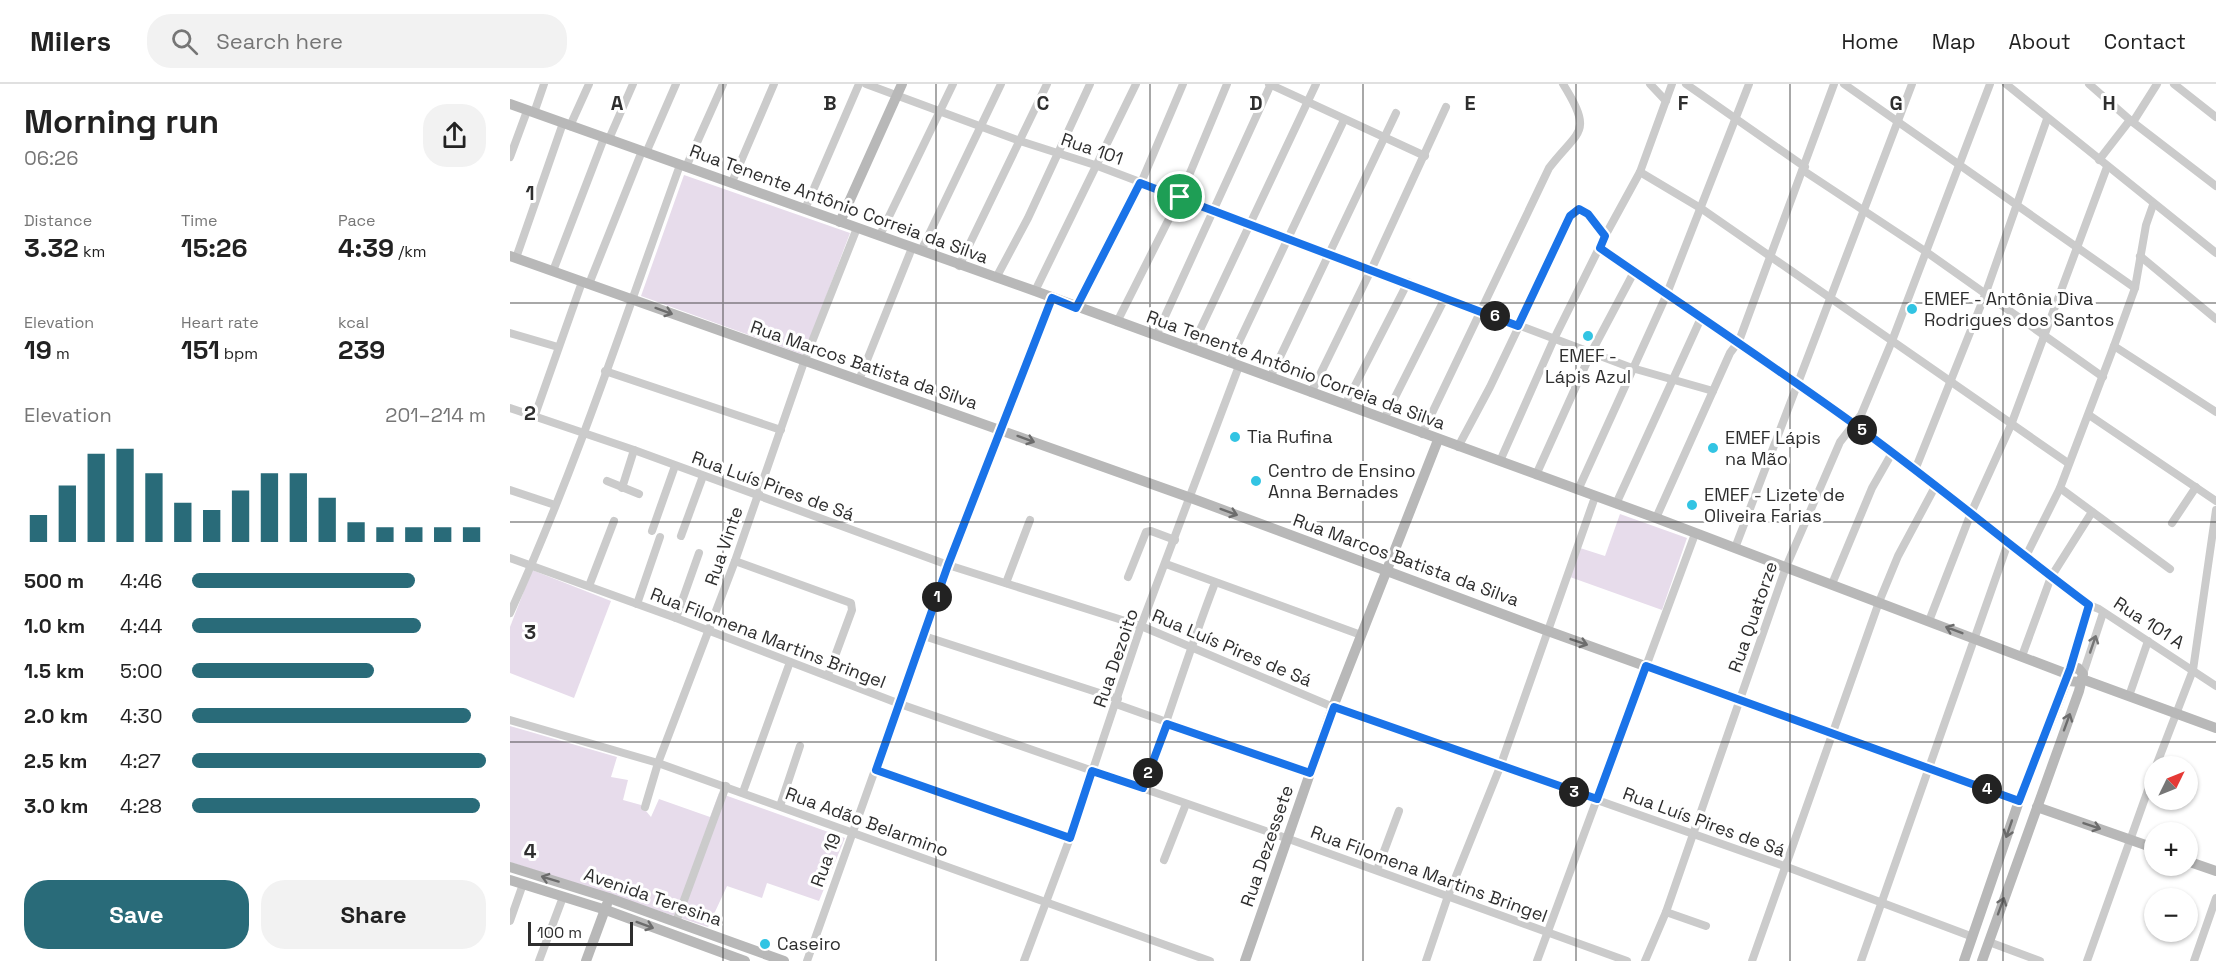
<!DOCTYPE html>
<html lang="en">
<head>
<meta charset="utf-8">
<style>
	:root { --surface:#fff; --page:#f2f2f2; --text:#222; --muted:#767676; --line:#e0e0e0; --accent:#296b79 }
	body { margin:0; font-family:"Space Grotesk",sans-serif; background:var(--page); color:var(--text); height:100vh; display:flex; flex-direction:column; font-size:22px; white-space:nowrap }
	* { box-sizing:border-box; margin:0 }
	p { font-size:20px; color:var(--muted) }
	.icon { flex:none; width:33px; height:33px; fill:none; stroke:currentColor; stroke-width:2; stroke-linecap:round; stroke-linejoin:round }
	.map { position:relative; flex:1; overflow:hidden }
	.details { display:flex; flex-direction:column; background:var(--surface); width:510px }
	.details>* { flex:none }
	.needle { width:39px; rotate:47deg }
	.buttons { position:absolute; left:1634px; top:672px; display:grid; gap:12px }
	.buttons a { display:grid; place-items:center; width:54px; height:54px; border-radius:50%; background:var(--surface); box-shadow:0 2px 4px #0004; font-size:30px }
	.scale { position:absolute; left:18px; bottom:15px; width:105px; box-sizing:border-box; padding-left:6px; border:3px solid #2e2e2e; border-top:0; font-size:16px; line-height:21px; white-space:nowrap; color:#2e2e2e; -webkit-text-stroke:4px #fff; paint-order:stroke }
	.pin { position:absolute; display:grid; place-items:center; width:51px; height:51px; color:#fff; margin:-26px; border:3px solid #fff; border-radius:50%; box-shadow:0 2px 6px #0007 }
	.km { position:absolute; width:30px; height:30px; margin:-15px; border-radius:50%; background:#222; color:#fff; font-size:16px; line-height:30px; text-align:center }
	.round { display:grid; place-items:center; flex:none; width:63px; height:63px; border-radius:24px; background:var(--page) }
	.overview { display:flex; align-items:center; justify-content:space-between; height:102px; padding:0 24px }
	h1 { font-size:33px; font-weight:600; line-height:45px }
	.figures { display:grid; grid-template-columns:repeat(3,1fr); gap:9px; height:102px; padding:6px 24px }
	.figures div { display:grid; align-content:center }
	.figures b { font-size:26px; font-weight:600 }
	.figures small { font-size:16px; font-weight:400 }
	.figures p { font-size:16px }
	.chart { height:168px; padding:12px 24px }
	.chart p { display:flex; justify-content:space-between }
	.chart svg { width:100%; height:108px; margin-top:6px; stroke:var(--accent); stroke-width:6 }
	.action { display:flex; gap:12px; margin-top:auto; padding:12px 24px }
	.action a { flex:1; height:69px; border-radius:24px; background:var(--accent); color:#fff; font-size:24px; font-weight:600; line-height:69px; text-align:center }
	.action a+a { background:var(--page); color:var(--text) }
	ul { padding:0 24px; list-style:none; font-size:20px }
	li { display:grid; grid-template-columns:96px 72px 1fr; align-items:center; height:45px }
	li i { height:15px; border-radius:8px; background:var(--accent) }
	header { display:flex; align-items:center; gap:36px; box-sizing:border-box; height:84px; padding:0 30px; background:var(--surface); border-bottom:2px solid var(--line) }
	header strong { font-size:28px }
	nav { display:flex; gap:33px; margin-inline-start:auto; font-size:21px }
	.search { width:420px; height:54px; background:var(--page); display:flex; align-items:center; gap:15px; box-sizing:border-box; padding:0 21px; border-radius:24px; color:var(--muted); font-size:22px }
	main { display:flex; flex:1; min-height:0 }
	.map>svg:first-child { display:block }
	.green { fill:#e7dceb }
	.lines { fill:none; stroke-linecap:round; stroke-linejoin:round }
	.street { stroke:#cbcbcb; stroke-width:8 }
	.secondary { stroke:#b8b8b8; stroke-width:10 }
	.oneway { stroke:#6c6c6c }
	.oneway2 { stroke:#757575 }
	.route-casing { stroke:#fff; stroke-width:12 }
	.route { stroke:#1a73e8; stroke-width:8 }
	.grid { fill:none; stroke:#2e2e2e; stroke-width:1.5; stroke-opacity:0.55 }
	.poi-dot { fill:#32c4e3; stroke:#fff; stroke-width:2 }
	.labels { text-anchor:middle; stroke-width:6; stroke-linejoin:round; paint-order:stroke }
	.street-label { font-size:18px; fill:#2e2e2e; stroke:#fff }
	.poi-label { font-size:18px; fill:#2e2e2e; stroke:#fff; text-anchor:start }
	.grid-label { font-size:20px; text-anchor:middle; font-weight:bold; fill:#2e2e2e; stroke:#fff; stroke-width:6; stroke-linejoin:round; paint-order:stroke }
</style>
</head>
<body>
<header>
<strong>Milers</strong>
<div class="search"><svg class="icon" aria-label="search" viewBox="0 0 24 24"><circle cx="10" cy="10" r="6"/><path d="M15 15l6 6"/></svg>Search here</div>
<nav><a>Home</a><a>Map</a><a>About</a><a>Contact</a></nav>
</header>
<main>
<section class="details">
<div class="overview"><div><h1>Morning run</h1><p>06:26</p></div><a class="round"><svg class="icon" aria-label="share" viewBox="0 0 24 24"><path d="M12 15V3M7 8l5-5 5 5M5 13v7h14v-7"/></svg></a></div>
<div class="figures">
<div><p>Distance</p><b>3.32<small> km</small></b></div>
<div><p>Time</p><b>15:26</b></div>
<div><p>Pace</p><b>4:39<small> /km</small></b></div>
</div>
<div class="figures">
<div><p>Elevation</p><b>19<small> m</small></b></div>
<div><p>Heart rate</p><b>151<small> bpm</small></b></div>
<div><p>kcal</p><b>239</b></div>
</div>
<div class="chart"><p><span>Elevation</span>201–214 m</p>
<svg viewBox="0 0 160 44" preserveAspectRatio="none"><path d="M5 44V33M15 44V21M25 44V8M35 44V6M45 44V16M55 44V28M65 44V31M75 44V23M85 44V16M95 44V16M105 44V26M115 44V36M125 44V38M135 44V38M145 44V38M155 44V38"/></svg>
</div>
<ul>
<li><b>500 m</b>4:46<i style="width:76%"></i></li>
<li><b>1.0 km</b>4:44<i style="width:78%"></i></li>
<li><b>1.5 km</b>5:00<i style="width:62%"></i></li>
<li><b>2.0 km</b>4:30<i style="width:95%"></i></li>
<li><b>2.5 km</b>4:27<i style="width:100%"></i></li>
<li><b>3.0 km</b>4:28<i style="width:98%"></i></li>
</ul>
<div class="action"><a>Save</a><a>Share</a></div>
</section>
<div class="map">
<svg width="1706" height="877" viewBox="0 0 1706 877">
	<rect width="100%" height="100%" fill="#fff"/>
	<g class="green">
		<path d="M174,91L340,149L294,271L131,212Z"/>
		<path d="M1110,430L1177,454L1152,526L1060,493L1070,464L1095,472Z"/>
		<path d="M22,486L101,517L64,614L0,589V543Z"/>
		<path d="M0,642L107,673L101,693L118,696L113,716L131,721L141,733L149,715L200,733L209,709L335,754L309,817L257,799L252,814L217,802L198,843L0,778Z"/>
	</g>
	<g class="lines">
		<g class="street">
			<path d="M356,0L510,57L585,81L1122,284L1203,307"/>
			<path d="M759,0L915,72"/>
			<path d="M1140,0L1156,17"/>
			<path d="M1176,0L1295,83"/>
			<path d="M1334,0L1625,204"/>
			<path d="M1496,0L1706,169"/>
			<path d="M1579,0L1620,36L1706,102"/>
			<path d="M1664,0L1706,33"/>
			<path d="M24,29L34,0"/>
			<path d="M1623,38L1647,0"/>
			<path d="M60,42L79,0"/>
			<path d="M99,55L123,0"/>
			<path d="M136,69L166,0"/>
			<path d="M0,73L17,27"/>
			<path d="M1589,76L1620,36"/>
			<path d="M176,83L213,0"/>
			<path d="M1294,87L1415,167L1593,293"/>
			<path d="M1130,88L1192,125L1558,379"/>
			<path d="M222,98L264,0"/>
			<path d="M295,125L349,0"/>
			<path d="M370,151L443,0"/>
			<path d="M1090,164C1175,223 1261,280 1344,340C1424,398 1500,462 1579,521L1589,525L1706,602"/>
			<path d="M411,167L491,0"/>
			<path d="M1630,172L1706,235"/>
			<path d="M6,174L53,39"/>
			<path d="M449,182L537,0"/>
			<path d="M43,187L94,54"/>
			<path d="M486,194L518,134L580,0"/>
			<path d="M79,200L132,67"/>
			<path d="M525,207L626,0"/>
			<path d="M566,224L631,99L673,0"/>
			<path d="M607,238L670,113L717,0"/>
			<path d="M0,249L48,263"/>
			<path d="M646,252L761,0"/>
			<path d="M1604,262L1706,328"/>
			<path d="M681,265L806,0"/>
			<path d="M719,279L834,36"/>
			<path d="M95,287L271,346"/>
			<path d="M760,294L886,29"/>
			<path d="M349,296L402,164"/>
			<path d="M801,309L862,184L936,23"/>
			<path d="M835,321L898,198"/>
			<path d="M0,324L124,366L438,481L631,542L823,623L1277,783L1463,853"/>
			<path d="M25,331L72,198"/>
			<path d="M1579,331L1706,417"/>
			<path d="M874,335L935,214"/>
			<path d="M912,350L1039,84C1069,45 1084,50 1053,0"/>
			<path d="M948,363L980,303L1064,127C1079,123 1087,142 1095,152"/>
			<path d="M990,377L1044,255L1095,152L1130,88L1162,0"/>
			<path d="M1405,386L1475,211L1537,35"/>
			<path d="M1026,391L1081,269L1124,188"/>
			<path d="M97,397L129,410"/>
			<path d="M112,404L124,366"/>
			<path d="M1550,404L1660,485"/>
			<path d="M0,406L45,421"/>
			<path d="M1068,406L1156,212L1239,0"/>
			<path d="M1106,420L1191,234"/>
			<path d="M1146,434L1220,269L1229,257L1324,0"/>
			<path d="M1662,439L1686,403"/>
			<path d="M142,447L165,382"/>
			<path d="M171,452L193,392"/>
			<path d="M1225,464L1402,0"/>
			<path d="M1516,472L1550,404L1604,262L1625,204L1636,141L1643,121"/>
			<path d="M0,474L166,534L390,620L776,754L1117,877"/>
			<path d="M225,477L341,519L342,526L318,591"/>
			<path d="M656,480L851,551"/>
			<path d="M618,493L636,448L641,447L665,456"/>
			<path d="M496,499L520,436"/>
			<path d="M1322,500L1362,404L1382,369"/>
			<path d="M79,502L104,437"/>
			<path d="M127,520L150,453"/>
			<path d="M0,529C66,384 116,231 170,81"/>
			<path d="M166,534L189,469"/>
			<path d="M1419,537L1461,429L1501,341L1597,83"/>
			<path d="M414,552L608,615"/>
			<path d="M1512,572L1541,493L1582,428"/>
			<path d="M1560,585L1579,521"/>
			<path d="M1573,590L1593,529"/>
			<path d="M1619,612L1638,557"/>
			<path d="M606,620L800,689"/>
			<path d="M0,636L148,679L700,877"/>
			<path d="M1646,682L1683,586L1706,426"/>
			<path d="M366,686L560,754"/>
			<path d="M633,704C658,636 679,566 705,499"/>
			<path d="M233,708L280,578"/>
			<path d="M270,722L290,662"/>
			<path d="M135,723L148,679L225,477L294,278L347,144"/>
			<path d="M654,776L676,720"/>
			<path d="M867,786L889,727"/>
			<path d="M1156,828L1196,842"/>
			<path d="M0,837L13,800"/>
			<path d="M166,838L216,702"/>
			<path d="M1479,858L1530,877"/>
			<path d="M29,877L53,813"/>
			<path d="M297,877L438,481L541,214"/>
			<path d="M514,877L560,754L631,542L729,282"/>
			<path d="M916,877L938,812L990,683L1085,413"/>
			<path d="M1027,877L1185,450"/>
			<path d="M1135,877L1156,828L1276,483L1330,358L1351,331L1382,257L1480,0"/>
			<path d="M1242,877L1369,518L1388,472L1426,401"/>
			<path d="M1351,877L1498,459"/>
			<path d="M1577,877L1644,689"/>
			<path d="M1684,877L1706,814"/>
		</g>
		<g class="secondary">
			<path d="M0,20L525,207L1146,434L1557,590"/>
			<path d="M330,138L392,0"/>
			<path d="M0,172L681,414L1038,547L1509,717"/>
			<path d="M1572,595L1706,644"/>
			<path d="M1527,723L1644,764"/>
			<path d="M1677,777L1706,787"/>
			<path d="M0,783L99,814L274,877"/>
			<path d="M0,796L96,826L235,877"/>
			<path d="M76,877L97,820"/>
			<path d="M735,877L823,623L928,356"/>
			<path d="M1454,877L1509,717L1558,593"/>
			<path d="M1472,877L1569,607L1573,590L1568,584L1560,585L1557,590L1559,597L1569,598"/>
		</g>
	</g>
	<defs><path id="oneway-shaft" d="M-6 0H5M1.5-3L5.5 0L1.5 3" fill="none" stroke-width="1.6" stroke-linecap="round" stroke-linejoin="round" transform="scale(1.5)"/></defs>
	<g class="oneway">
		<use href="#oneway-shaft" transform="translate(154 227) rotate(20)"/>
		<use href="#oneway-shaft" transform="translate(516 355) rotate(20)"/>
		<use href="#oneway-shaft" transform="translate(719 428) rotate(20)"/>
		<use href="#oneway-shaft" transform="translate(1444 546) rotate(-159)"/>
		<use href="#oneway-shaft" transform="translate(1069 558) rotate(19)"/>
		<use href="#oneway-shaft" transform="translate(1557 638) rotate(-70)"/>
		<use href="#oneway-shaft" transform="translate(1582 742) rotate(19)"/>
		<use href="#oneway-shaft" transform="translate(1499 745) rotate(109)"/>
		<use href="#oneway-shaft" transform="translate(40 795) rotate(-163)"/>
		<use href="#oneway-shaft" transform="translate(1491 822) rotate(-70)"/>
		<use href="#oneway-shaft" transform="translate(135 841) rotate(20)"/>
	</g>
	<use class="oneway2" href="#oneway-shaft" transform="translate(1583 560) rotate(-71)"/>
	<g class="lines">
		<defs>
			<path id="route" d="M630,99L1008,242L1060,132L1069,125L1078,130L1095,152L1090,164C1175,223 1261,280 1344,340C1424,398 1500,462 1579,521L1560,585L1509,717L1136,582L1087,715L824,623L800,689L657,640L633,704L582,687L560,754L366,686L438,481L542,214L566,224Z"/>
		</defs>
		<use href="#route" class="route-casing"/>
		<use href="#route" class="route"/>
	</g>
	<path class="grid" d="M213,0V877M426,0V877M640,0V877M853,0V877M1066,0V877M1280,0V877M1493,0V877M0,219H1706M0,438H1706M0,658H1706"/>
	<g class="poi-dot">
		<circle cx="1402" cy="225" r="6"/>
		<circle cx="1078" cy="252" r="6"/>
		<circle cx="725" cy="353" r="6"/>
		<circle cx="1203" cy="364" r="6"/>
		<circle cx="746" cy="397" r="6"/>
		<circle cx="1182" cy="421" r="6"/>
		<circle cx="255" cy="860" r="6"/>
	</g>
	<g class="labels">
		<g class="street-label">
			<text transform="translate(582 65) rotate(19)" y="6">Rua 101</text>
			<text transform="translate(329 120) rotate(20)" y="6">Rua Tenente Antônio Correia da Silva</text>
			<text transform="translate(354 281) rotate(19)" y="6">Rua Marcos Batista da Silva</text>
			<text transform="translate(786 286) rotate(20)" y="6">Rua Tenente Antônio Correia da Silva</text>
			<text transform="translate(263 402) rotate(20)" y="6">Rua Luís Pires de Sá</text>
			<text transform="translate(214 462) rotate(-71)" y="6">Rua Vinte</text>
			<text transform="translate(896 476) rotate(20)" y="6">Rua Marcos Batista da Silva</text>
			<text transform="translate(1243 533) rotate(-71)" y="6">Rua Quatorze</text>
			<text transform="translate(1639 539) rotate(33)" y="6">Rua 101 A</text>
			<text transform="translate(258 554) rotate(21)" y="6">Rua Filomena Martins Bringel</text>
			<text transform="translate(722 564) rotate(23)" y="6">Rua Luís Pires de Sá</text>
			<text transform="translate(606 574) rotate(-71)" y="6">Rua Dezoito</text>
			<text transform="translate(357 738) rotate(20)" y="6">Rua Adão Belarmino</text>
			<text transform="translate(1194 738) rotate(20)" y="6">Rua Luís Pires de Sá</text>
			<text transform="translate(757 762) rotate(-71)" y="6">Rua Dezessete</text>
			<text transform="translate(316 776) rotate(-70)" y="6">Rua 19</text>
			<text transform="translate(919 790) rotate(20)" y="6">Rua Filomena Martins Bringel</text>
			<text transform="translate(143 813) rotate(19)" y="6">Avenida Teresina</text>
		</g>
		<g class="poi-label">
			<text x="1414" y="221">EMEF - Antônia Diva<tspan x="1414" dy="21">Rodrigues dos Santos</tspan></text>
			<text x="1078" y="278" text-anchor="middle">EMEF -<tspan x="1078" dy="21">Lápis Azul</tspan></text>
			<text x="737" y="359">Tia Rufina</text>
			<text x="1215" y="360">EMEF Lápis<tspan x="1215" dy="21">na Mão</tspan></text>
			<text x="758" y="393">Centro de Ensino<tspan x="758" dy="21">Anna Bernades</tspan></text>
			<text x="1194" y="417">EMEF - Lizete de<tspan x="1194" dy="21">Oliveira Farias</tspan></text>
			<text x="267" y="866">Caseiro</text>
		</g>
	</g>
	<g class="grid-label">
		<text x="107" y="26">A</text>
		<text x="320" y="26">B</text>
		<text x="533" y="26">C</text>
		<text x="746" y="26">D</text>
		<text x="960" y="26">E</text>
		<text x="1173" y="26">F</text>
		<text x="1386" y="26">G</text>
		<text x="1599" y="26">H</text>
		<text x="20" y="116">1</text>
		<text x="20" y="336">2</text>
		<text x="20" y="555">3</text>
		<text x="20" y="774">4</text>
	</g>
</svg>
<div class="buttons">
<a><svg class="needle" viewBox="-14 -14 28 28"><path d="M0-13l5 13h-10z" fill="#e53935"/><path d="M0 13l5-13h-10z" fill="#767676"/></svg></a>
<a>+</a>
<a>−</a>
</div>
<div class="scale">100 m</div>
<div class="pin" style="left:670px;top:113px;background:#1e9e55"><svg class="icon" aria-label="arrive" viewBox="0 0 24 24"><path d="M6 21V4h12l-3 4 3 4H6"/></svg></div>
<b class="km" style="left:427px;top:513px">1</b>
<b class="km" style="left:638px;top:689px">2</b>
<b class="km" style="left:1064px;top:708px">3</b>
<b class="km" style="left:1477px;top:705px">4</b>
<b class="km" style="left:1352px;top:346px">5</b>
<b class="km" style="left:985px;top:232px">6</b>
</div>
</main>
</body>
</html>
